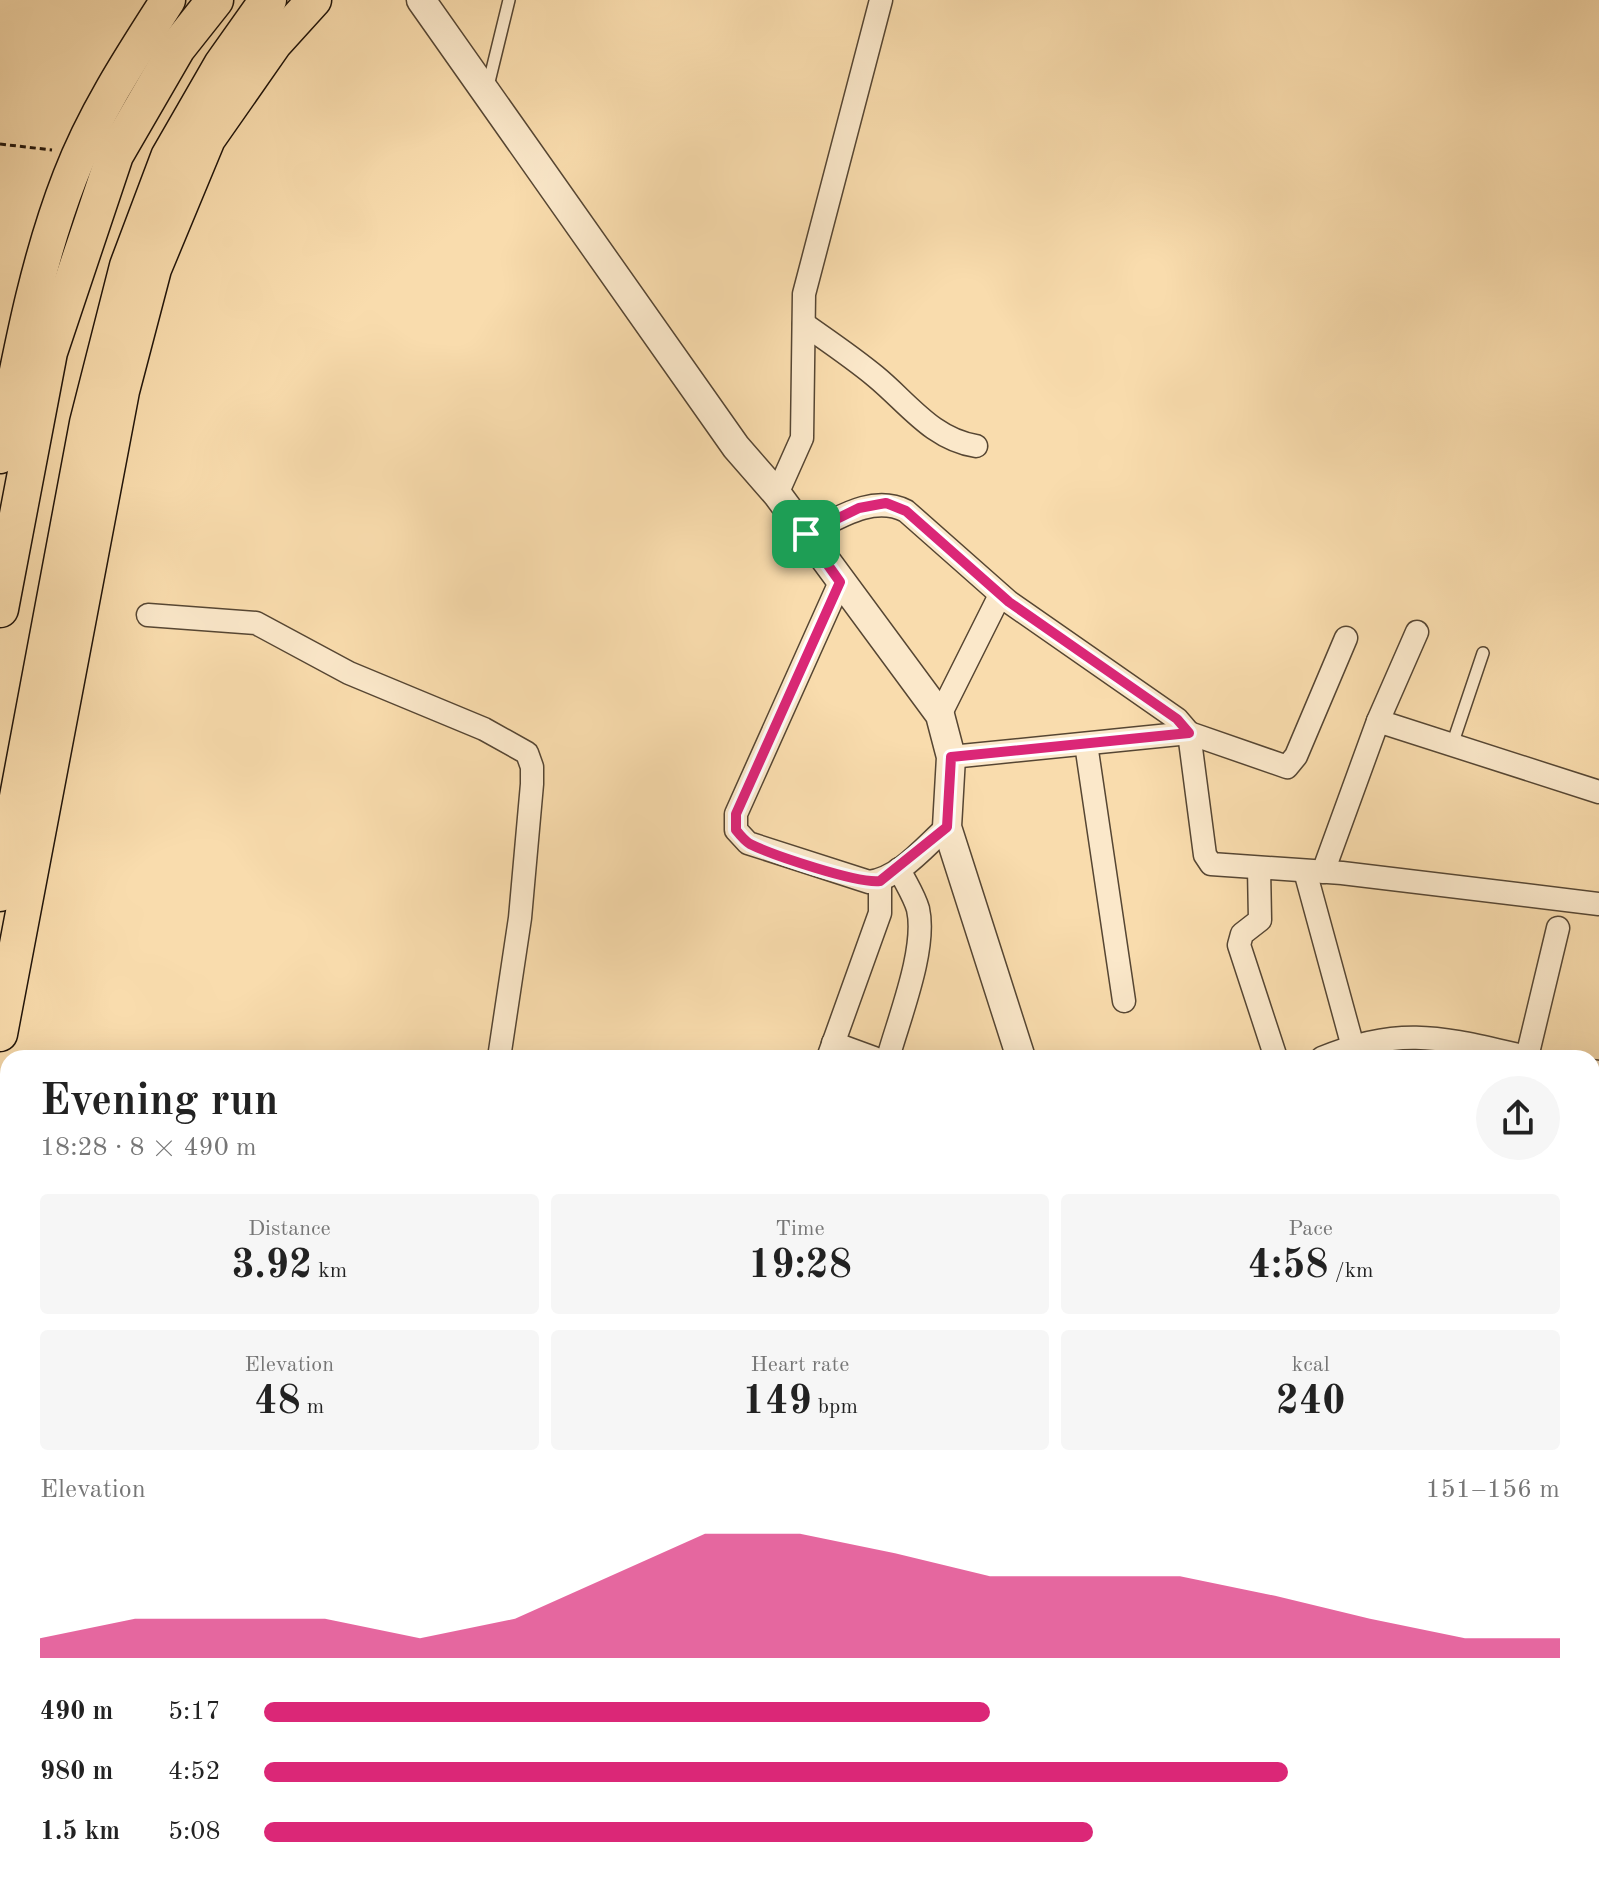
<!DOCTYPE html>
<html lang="en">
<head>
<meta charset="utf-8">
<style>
	:root { --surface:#fff; --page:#f6f6f6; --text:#222; --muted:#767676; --accent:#db2777 }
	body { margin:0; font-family:"Old Standard TT",serif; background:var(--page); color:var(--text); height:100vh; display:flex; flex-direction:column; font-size:30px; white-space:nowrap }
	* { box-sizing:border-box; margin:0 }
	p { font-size:26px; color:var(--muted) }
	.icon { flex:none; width:44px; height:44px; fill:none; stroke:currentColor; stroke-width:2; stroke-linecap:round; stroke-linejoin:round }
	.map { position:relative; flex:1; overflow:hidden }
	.panel { position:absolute; left:0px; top:1050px; width:1600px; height:830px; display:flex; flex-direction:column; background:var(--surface); border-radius:24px 24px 0 0; box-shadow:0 8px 32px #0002 }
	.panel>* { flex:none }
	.pin { position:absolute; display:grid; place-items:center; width:68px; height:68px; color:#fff; margin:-34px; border-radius:16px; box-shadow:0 4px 12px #0006 }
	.round { display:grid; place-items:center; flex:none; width:84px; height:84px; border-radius:42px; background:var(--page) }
	.headline { display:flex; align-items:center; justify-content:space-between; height:136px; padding:0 40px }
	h1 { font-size:44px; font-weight:600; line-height:60px }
	.figures { display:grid; grid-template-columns:repeat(3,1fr); gap:12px; height:136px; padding:8px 40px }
	.figures div { display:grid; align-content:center; border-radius:8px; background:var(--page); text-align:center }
	.figures b { font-size:40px; font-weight:600 }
	.figures small { font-size:22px; font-weight:400 }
	.figures p { font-size:22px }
	.chart { height:224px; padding:16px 40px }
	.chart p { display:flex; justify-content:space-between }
	.chart svg { width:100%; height:144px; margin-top:8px; fill:var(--accent); opacity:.7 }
	ul { padding:0 40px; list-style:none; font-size:26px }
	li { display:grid; grid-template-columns:128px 96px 1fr; align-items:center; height:60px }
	li i { height:20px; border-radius:10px; background:var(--accent) }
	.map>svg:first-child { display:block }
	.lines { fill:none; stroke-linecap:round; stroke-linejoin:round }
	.service-casing { stroke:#564633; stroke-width:14 }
	.minor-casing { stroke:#564633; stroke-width:25 }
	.tertiary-casing { stroke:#564633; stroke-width:31 }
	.primary-casing { stroke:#20140a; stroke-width:37 }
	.trunk-casing { stroke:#20140a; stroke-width:39 }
	.path { stroke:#20140a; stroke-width:3; stroke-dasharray:6 4; stroke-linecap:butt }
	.service { stroke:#fbe8ca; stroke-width:11 }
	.minor { stroke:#fbe8ca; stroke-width:22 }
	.tertiary { stroke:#fbe8ca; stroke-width:28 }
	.primary { stroke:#f9dcad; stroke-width:34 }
	.trunk { stroke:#f9dcad; stroke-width:36 }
	.route-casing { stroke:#fff; stroke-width:16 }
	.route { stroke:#db2777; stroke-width:10 }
</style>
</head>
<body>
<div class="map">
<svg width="1599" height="1879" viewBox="0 0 1599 1879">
	<rect width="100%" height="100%" fill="#f9dcad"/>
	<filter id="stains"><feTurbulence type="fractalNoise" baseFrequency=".0025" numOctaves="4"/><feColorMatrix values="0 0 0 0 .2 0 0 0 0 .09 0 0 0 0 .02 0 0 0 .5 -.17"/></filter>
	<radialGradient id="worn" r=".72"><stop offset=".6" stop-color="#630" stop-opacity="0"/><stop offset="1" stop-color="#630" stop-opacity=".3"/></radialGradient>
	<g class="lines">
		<defs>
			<g id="service">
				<path d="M488,86L509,0"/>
				<path d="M1452,745L1483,653"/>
			</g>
			<g id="minor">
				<path d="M804,324C828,341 852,357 875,376C908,403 932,439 976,446"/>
				<path d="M777,494L802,438L804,294L881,0"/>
				<path d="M806,534C837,519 872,494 906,511L1009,602L1177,719L1189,733L1205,855L1211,864L1342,873L1599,904"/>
				<path d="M840,582L736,814V830L748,843L869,882C900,878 925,846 947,827"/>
				<path d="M148,615L256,623L349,673L484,729L527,753L532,767V784L520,918L499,1058"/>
				<path d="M940,715L1000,595"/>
				<path d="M1378,721L1599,792"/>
				<path d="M1086,744L1124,1001"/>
				<path d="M951,757L1189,733L1287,767L1296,756L1346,638"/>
				<path d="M1259,868L1260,920L1242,934L1239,945L1276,1058"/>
				<path d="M1305,871L1353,1047"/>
				<path d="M1323,872L1378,721L1417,632"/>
				<path d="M833,1043L874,1058"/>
				<path d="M1527,1057L1558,928"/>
				<path d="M828,1058L880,913V881"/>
				<path d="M888,1058C899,1018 927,949 918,909C914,895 905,882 899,869"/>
				<path d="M1322,1058C1405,1023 1449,1040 1532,1058"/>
				<path d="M1592,1071L1599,1072"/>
				<path d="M1592,1183L1599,1185"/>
				<path d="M1592,1347L1599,1349"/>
				<path d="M1592,1473L1599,1459"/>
				<path d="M0,1685L8,1686"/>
				<path d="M1294,1872L1308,1879"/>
				<path d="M1479,1872L1480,1879"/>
				<path d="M659,1879L661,1872"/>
				<path d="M871,1879L873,1872"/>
			</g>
			<path id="tertiary" d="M421,0L736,447L777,494L940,715L951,757L947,827L1021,1058"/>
			<g id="primary">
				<path d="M0,456C19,361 35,267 70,177C94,114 132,56 168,0"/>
				<path d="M0,1034L122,391L154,269L208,139L275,43L314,0"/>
				<path d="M1592,1852L1599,1851"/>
				<path d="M1418,1879L1440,1872"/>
			</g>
			<g id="trunk">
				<path d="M0,609L49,352L115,155L177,48L215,0"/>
				<path d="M0,893L88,423L128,266L169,157L222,65L268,0"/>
			</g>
		</defs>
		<use href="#service" class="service-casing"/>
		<use href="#minor" class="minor-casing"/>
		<use href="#tertiary" class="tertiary-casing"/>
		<use href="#primary" class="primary-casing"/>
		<use href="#trunk" class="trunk-casing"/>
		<path class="path" d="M0,144L52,150"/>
		<use href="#service" class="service"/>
		<use href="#minor" class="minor"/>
		<use href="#tertiary" class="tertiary"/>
		<use href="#primary" class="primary"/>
		<use href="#trunk" class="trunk"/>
	</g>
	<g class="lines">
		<defs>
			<path id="route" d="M886,503L906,511L1009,602L1177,719L1189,733L951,757L947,827L880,881C858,884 772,855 750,844C745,841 740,835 736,830V814L840,582L806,534L859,508Z"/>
		</defs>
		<use href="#route" class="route-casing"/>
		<use href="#route" class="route"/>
	</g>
	<rect width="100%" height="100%" filter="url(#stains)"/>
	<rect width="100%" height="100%" fill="url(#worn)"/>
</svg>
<div class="pin" style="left:806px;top:534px;background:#1e9e55"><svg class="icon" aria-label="arrive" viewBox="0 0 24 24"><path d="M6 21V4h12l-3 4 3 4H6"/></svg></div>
<section class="panel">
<div class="headline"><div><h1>Evening run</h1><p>18:28 · 8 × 490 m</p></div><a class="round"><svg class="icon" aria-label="share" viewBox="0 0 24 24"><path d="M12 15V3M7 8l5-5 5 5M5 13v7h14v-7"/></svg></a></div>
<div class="figures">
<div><p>Distance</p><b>3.92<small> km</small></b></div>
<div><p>Time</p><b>19:28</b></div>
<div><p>Pace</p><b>4:58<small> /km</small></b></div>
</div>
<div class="figures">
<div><p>Elevation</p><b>48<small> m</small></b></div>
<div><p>Heart rate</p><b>149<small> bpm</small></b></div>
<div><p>kcal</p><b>240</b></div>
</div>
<div class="chart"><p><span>Elevation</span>151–156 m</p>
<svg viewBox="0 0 160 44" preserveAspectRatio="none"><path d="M0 44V38L10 32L20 32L30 32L40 38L50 32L60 19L70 6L80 6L90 12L100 19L110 19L120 19L130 25L140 32L150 38L160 38V44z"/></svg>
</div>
<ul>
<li><b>490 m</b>5:17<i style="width:56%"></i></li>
<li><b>980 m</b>4:52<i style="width:79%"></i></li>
<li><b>1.5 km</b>5:08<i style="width:64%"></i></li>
</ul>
</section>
</div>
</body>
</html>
